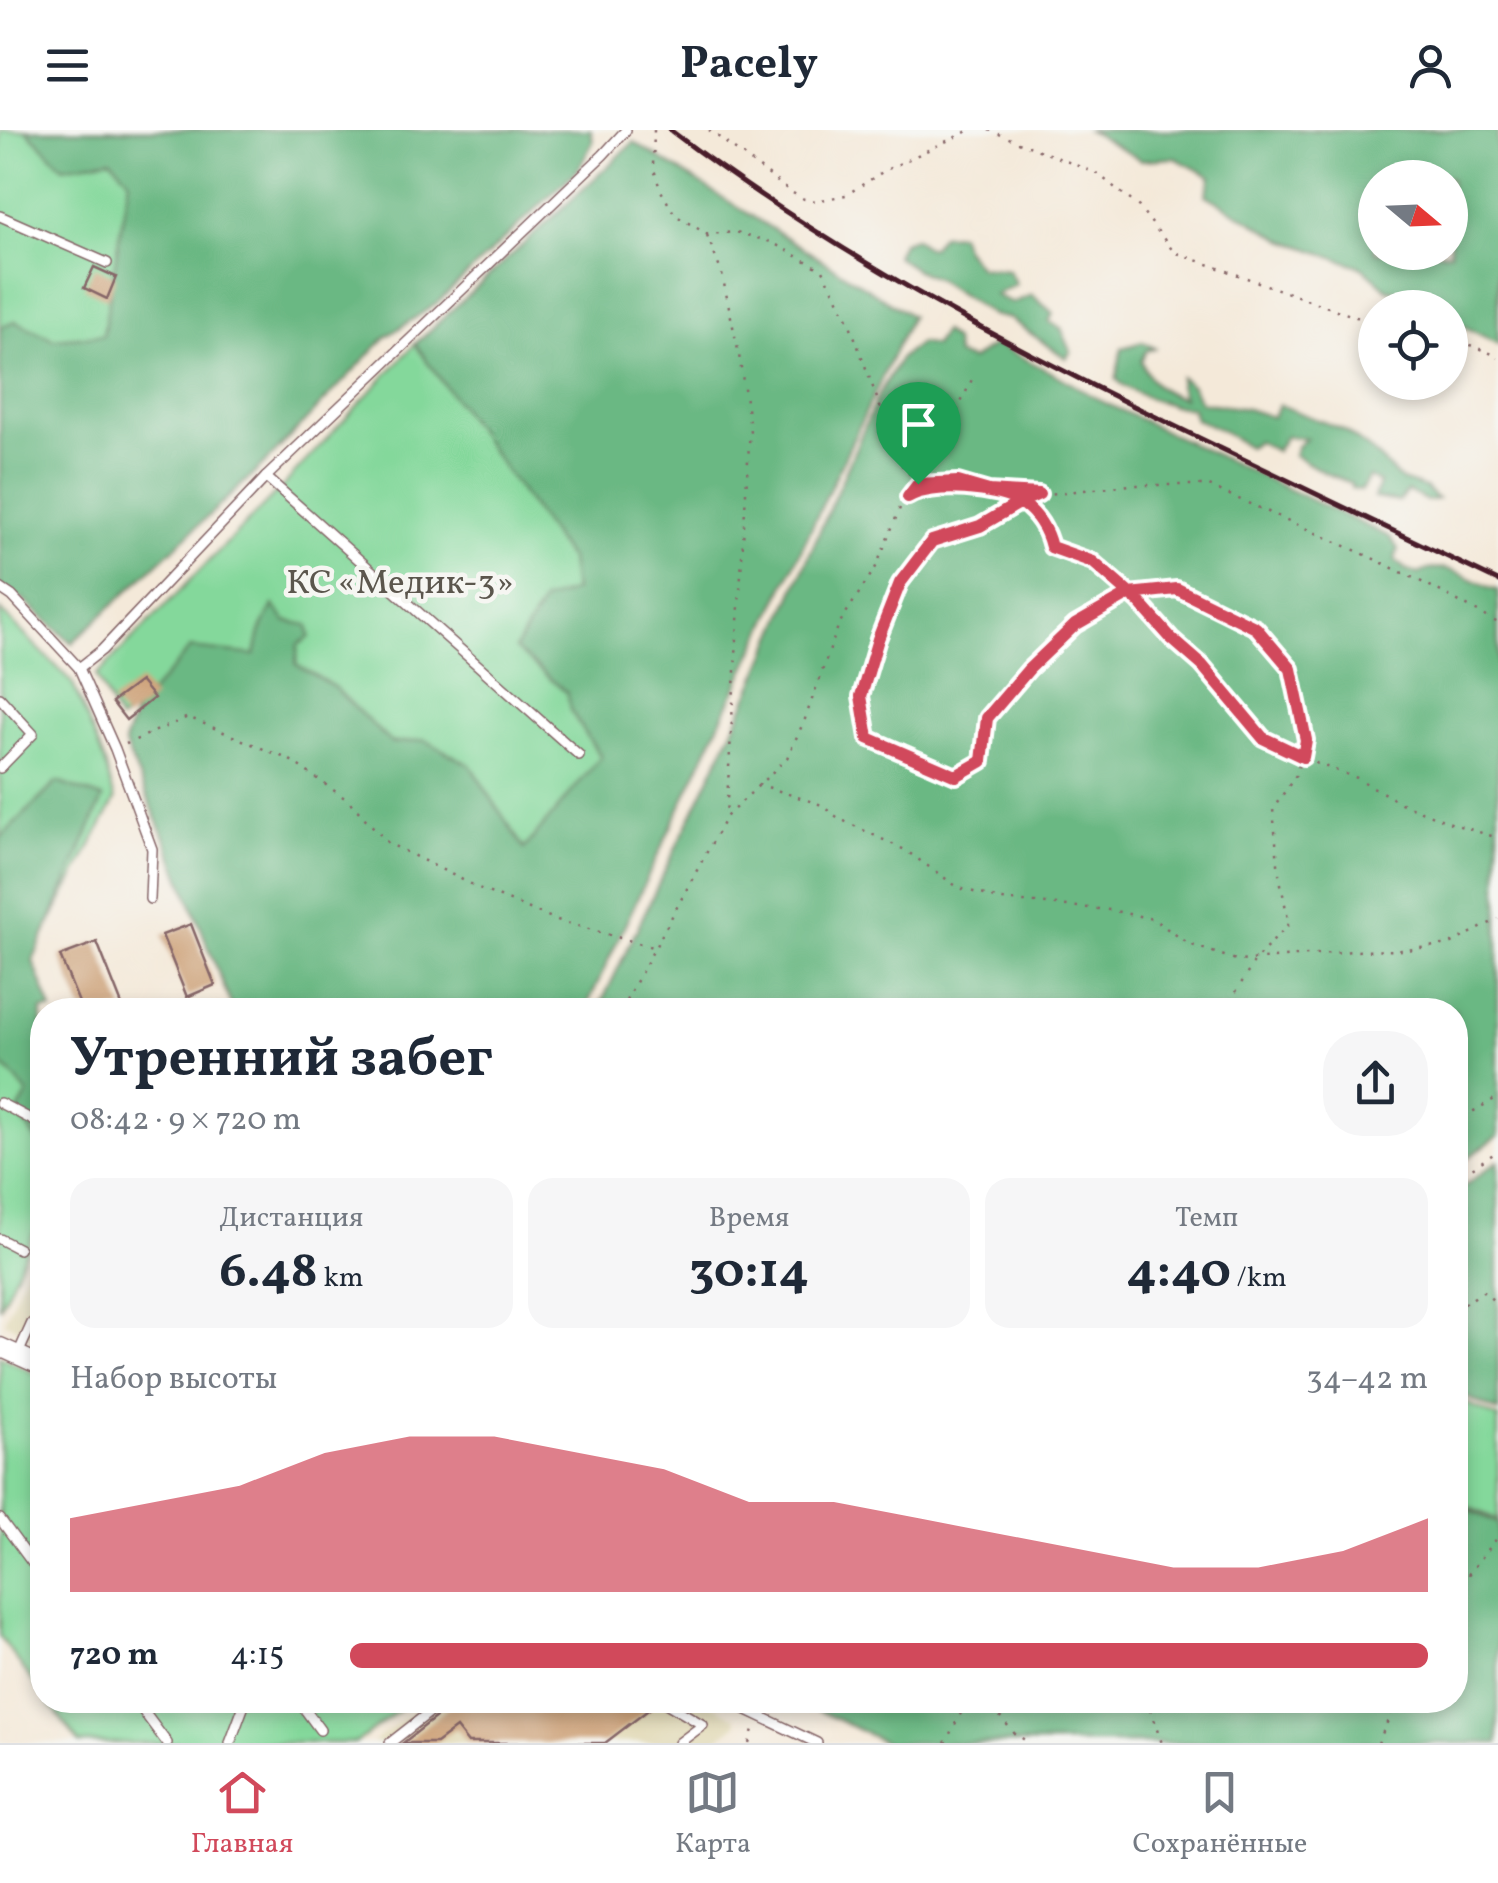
<!DOCTYPE html>
<html lang="ru">
<head>
<meta charset="utf-8">
<style>
	:root { --surface:#fff; --page:#f6f6f7; --text:#1f2937; --muted:#747a83; --line:#e0e1e3; --accent:#d1495b }
	body { margin:0; font-family:Vollkorn,serif; background:var(--page); color:var(--text); height:100vh; display:flex; flex-direction:column; font-size:38px; white-space:nowrap }
	* { box-sizing:border-box; margin:0 }
	p { font-size:32px; color:var(--muted) }
	.icon { flex:none; width:55px; height:55px; fill:none; stroke:currentColor; stroke-width:2; stroke-linecap:round; stroke-linejoin:round }
	.map { position:relative; flex:1; overflow:hidden }
	.panel { position:absolute; left:30px; top:868px; width:1438px; height:715px; display:flex; flex-direction:column; background:var(--surface); border-radius:40px; box-shadow:0 5px 15px #0003 }
	.panel>* { flex:none }
	.needle { width:65px; rotate:109deg }
	.tools { position:absolute; left:1358px; top:30px; display:grid; gap:20px }
	.tools a { display:grid; place-items:center; width:110px; height:110px; border-radius:50%; background:var(--surface); box-shadow:0 5px 15px #0003; font-size:50px }
	.pin { position:absolute; display:grid; place-items:center; width:85px; height:85px; color:#fff; margin:-102px -42px; border-radius:50% 50% 50% 0; rotate:-45deg; box-shadow:0 0 10px #0007 }
	.pin .icon { rotate:45deg }
	.round { display:grid; place-items:center; flex:none; width:105px; height:105px; border-radius:40px; background:var(--page) }
	.summary { display:flex; align-items:center; justify-content:space-between; height:170px; padding:0 40px }
	h1 { font-size:55px; font-weight:700; line-height:75px }
	.figures { display:grid; grid-template-columns:repeat(3,1fr); gap:15px; height:170px; padding:10px 40px }
	.figures div { display:grid; align-content:center; border-radius:25px; background:var(--page); text-align:center }
	.figures b { font-size:50px; font-weight:700 }
	.figures small { font-size:28px; font-weight:400 }
	.figures p { font-size:28px }
	.chart { height:280px; padding:20px 40px }
	.chart p { display:flex; justify-content:space-between }
	.chart svg { width:100%; height:180px; margin-top:10px; fill:var(--accent); opacity:.7 }
	ul { padding:0 40px; list-style:none; font-size:32px }
	li { display:grid; grid-template-columns:160px 120px 1fr; align-items:center; height:75px }
	li i { height:25px; border-radius:12px; background:var(--accent) }
	header { display:flex; justify-content:space-between; align-items:center; height:130px; padding:0 40px; background:var(--surface); font-size:45px; font-weight:700 }
	.tabs { display:flex; justify-content:space-around; align-items:center; height:140px; border-top:2px solid var(--line); background:var(--surface); font-size:28px; color:var(--muted) }
	.tabs a { display:grid; justify-items:center; gap:5px }
	.tabs .selected { color:var(--accent) }
	.map>svg:first-child { display:block }
	.built { fill:#e3dbba }
	.green { fill:#84d89b; stroke:#677c63; stroke-width:2.5 }
	.forest { fill:#6bb883; stroke:#5a6c57; stroke-width:2.5; fill-rule:evenodd }
	.building { fill:#cea37a }
	.lines { fill:none; stroke-linecap:round; stroke-linejoin:round }
	.lane-casing { stroke:#866668; stroke-width:12 }
	.street-casing { stroke:#866668; stroke-width:21 }
	.path { stroke:#866668; stroke-width:2.5; stroke-dasharray:2.5 8; stroke-linecap:butt }
	.lane { stroke:#fff; stroke-width:9 }
	.street { stroke:#fff; stroke-width:18 }
	.rail { stroke:#4a1f2b; stroke-width:5 }
	.route-casing { stroke:#fff; stroke-width:20 }
	.route { stroke:#d1495b; stroke-width:12 }
	.labels { text-anchor:middle; stroke-width:9; stroke-linejoin:round; paint-order:stroke }
	.park-label { font-size:35px; fill:#5b564d; stroke:#f6f6f2 }
</style>
</head>
<body>
<header><svg class="icon" aria-label="menu" viewBox="0 0 24 24"><path d="M4 6h16M4 12h16M4 18h16"/></svg>Pacely<svg class="icon" aria-label="person" viewBox="0 0 24 24"><circle cx="12" cy="8" r="4"/><path d="M4 21q1-7 8-7t8 7"/></svg></header>
<div class="map">
<svg width="1498" height="1613" viewBox="0 0 1498 1613">
	<rect width="100%" height="100%" fill="#f6f6f2"/>
	<filter id="ink" filterUnits="userSpaceOnUse"><feTurbulence type="fractalNoise" baseFrequency=".01" numOctaves="2"/><feDisplacementMap in="SourceGraphic" scale="20" xChannelSelector="R" yChannelSelector="G"/><feConvolveMatrix kernelMatrix="1 2 1 2 8 2 1 2 1" color-interpolation-filters="sRGB"/></filter>
	<filter id="wash" filterUnits="userSpaceOnUse"><feTurbulence type="fractalNoise" baseFrequency=".0048" numOctaves="4" result="noise"/><feDisplacementMap in="SourceGraphic" scale="40" xChannelSelector="R" yChannelSelector="G"/><feGaussianBlur stdDeviation="2.25" result="paint"/><feColorMatrix in="noise" values="0 0 0 0 0 0 0 0 0 0 0 0 0 0 0 0 0 1.4 0 .05"/><feComposite in="paint" operator="in"/></filter>
	<g filter="url(#wash)">
		<rect width="100%" height="100%" fill="#f4e9d9"/>
		<g class="built">
			<path d="M42,1101V1211L4,1192Z"/>
			<path d="M430,1570H703L736,1587L737,1594L712,1613H372Z"/>
		</g>
		<g class="green">
			<path d="M0,0H165L118,218L0,220Z"/>
			<path d="M415,214L570,430L621,495L570,580L601,627L525,719L136,580L119,591L96,546L279,360Z"/>
			<path d="M0,480L72,552L104,630L115,670L32,827L42,891V1085L0,1178Z"/>
			<path d="M0,1226L42,1247V1564L0,1507Z"/>
			<path d="M1455,1272H1464L1498,1288V1390L1455,1371Z"/>
			<path d="M47,1570H412L356,1613H79Z"/>
		</g>
		<g class="forest">
			<path d="M26,0H591L593,12L579,38L436,174L386,207L263,335L72,513L22,469L12,466L0,458V198L15,191L53,209L103,205L129,49L111,29L63,37Z"/>
			<path d="M1088,0H1498V214L1450,189V178L1432,177L1423,166L1387,159L1362,137L1284,110L1206,65L1211,47L1175,28L1141,30ZM1375,48H1450V122H1375Z"/>
			<path d="M634,12L911,186L585,880H233L168,715L124,613L136,580L190,518L255,525L260,502L273,475L286,491L308,495L310,507L298,515L296,534L334,557L391,613L425,610L470,635L524,719L601,627L570,580L567,563L515,519L543,471L574,461L570,430L415,214Z"/>
			<path d="M959,104L965,119L979,137L1008,140L1016,154L995,165L1012,173L1032,165L1053,183L1049,192L1061,198L1071,221L1066,228L1010,189L992,185L935,148L916,140L896,126L902,112L915,108L926,117H932L941,105Z"/>
			<path d="M943,201L954,211L956,225L971,230L995,214L1057,245L1101,271L1390,407L1398,419L1395,430L1405,439L1419,444C1450,427 1470,453 1498,460V1006L1455,1037V880H598L744,576L878,266L900,228L920,213L934,216Z"/>
			<path d="M1142,212L1155,218L1146,221L1141,231C1150,253 1160,262 1183,268L1179,256L1180,247L1192,256L1200,272L1247,279L1272,287L1279,275L1342,299L1372,321L1401,350L1426,358L1437,369L1427,371L1407,361L1399,372L1374,368L1379,353L1369,347L1361,360L1351,358V353L1325,343L1294,325L1297,316L1306,309L1286,306L1276,321L1257,311L1248,317L1219,299L1195,289L1191,278C1169,276 1131,265 1116,249L1122,218Z"/>
			<path d="M57,652L103,668L33,831L52,880H42V1019L17,982L28,964L9,941L0,934V708Z"/>
			<path d="M1498,1031V1282L1455,1262V1063Z"/>
			<path d="M1455,1373L1498,1393V1613H886L797,1570H1455Z"/>
		</g>
		<g id="blocks">
			<g class="building">
				<path d="M94,137L116,147L107,169L84,158Z"/>
				<path d="M140,551L154,568L126,590L112,572Z"/>
				<path d="M191,794L215,855L187,867L162,805Z"/>
				<path d="M97,812L124,880H82L60,826Z"/>
				<path d="M453,1570H646L652,1577L605,1613H468L456,1598L436,1613H403L450,1576Z"/>
			</g>
		</g>
	</g>
	<g filter="url(#ink)">
		<use href="#blocks" fill-opacity="0" stroke="#866668" stroke-width="2.5"/>
		<g class="lines">
			<defs>
				<g id="lane">
					<path d="M0,86L107,133"/>
					<path d="M266,347L579,625"/>
					<path d="M0,458L12,466L79,538L115,619L152,719L150,769"/>
					<path d="M79,538L102,520L266,347L603,25L626,0"/>
					<path d="M0,568L33,604L0,638"/>
					<path d="M0,973L42,995"/>
					<path d="M0,1109L19,1119"/>
					<path d="M18,1224L32,1193"/>
					<path d="M0,1389L42,1446"/>
					<path d="M135,1570L167,1613"/>
					<path d="M298,1570L320,1600"/>
					<path d="M661,1570L703,1595L679,1613"/>
					<path d="M726,1570L817,1613"/>
					<path d="M230,1613L246,1570"/>
					<path d="M390,1613L445,1570"/>
				</g>
				<path id="street" d="M0,1217L42,1236"/>
			</defs>
			<use href="#lane" class="lane-casing"/>
			<use href="#street" class="street-casing"/>
			<g class="path">
				<path d="M654,0L653,36L660,59L675,85L707,104L736,102L771,112L823,140L848,189L901,334L918,354L957,352L1021,372L1047,398L1051,417L1093,432L1139,473L1171,508L1202,535L1263,608L1318,634L1357,648L1401,673L1453,694L1498,708"/>
				<path d="M709,0L791,62L804,69L816,71L846,65L884,41L970,0"/>
				<path d="M989,0L1098,44L1139,77L1174,122L1356,187L1375,189"/>
				<path d="M707,105L722,144L739,225L750,298L726,686"/>
				<path d="M1450,207L1495,225L1498,228"/>
				<path d="M996,362L1038,364"/>
				<path d="M912,364L919,360L983,361"/>
				<path d="M126,614L188,587L290,630L349,671L388,713L485,761L557,790L652,817"/>
				<path d="M758,654L819,674L840,689L905,720L959,758L1003,770L1110,780L1153,789L1189,814L1239,831L1353,821L1406,820L1450,814L1498,789"/>
				<path d="M621,880L726,687L787,628L805,589L839,494L876,437L900,378L934,330L975,243"/>
				<path d="M1225,880L1256,829L1289,794L1279,744L1273,679L1296,645L1306,610L1291,539L1256,497L1177,459L1129,464L1075,495L1029,539L987,588L982,631L955,646L868,608L861,566L878,509L899,453L932,411L981,396L1021,372L1039,365L1130,355H1207L1366,425L1434,458L1498,493"/>
				<path d="M1455,992L1498,967"/>
				<path d="M1455,1049L1498,1021"/>
				<path d="M1455,1179L1483,1162L1498,1174"/>
				<path d="M1455,1461L1498,1407"/>
				<path d="M986,1570L1015,1604L1030,1613"/>
				<path d="M1146,1570L1162,1613"/>
				<path d="M782,1581L791,1570"/>
				<path d="M749,1613L754,1596"/>
				<path d="M945,1613L968,1570"/>
				<path d="M1378,1613L1397,1570"/>
			</g>
			<use href="#lane" class="lane"/>
			<use href="#street" class="street"/>
			<path class="rail" d="M670,0C839,129 1026,225 1216,316C1310,361 1404,406 1498,451"/>
		</g>
	</g>
	<g class="lines" filter="url(#ink)">
		<defs>
			<path id="route" d="M918,354L908,367C931,352 999,358 1022,373C1037,384 1047,400 1051,417L1093,432L1139,472L1171,508L1202,535L1263,608L1303,627L1306,610L1291,539L1256,498L1177,459L1129,464L1075,495L1029,539L987,588L982,631L956,646L868,608L861,566L878,509L900,453L932,411L980,396L1021,372L1039,364L989,361L958,352L918,354"/>
		</defs>
		<use href="#route" class="route-casing"/>
		<use href="#route" class="route"/>
	</g>
	<g class="labels">
		<g class="park-label">
			<text x="400" y="463">КС «Медик-3»</text>
		</g>
	</g>
</svg>
<div class="tools">
<a><svg class="needle" viewBox="-14 -14 28 28"><path d="M0-13l5 13h-10z" fill="#e53935"/><path d="M0 13l5-13h-10z" fill="#747a83"/></svg></a>
<a><svg class="icon" aria-label="locate" viewBox="0 0 24 24"><circle cx="12" cy="12" r="6"/><path d="M12 2v4M12 18v4M2 12h4M18 12h4"/></svg></a>
</div>
<div class="pin" style="left:918px;top:354px;background:#1e9e55"><svg class="icon" aria-label="arrive" viewBox="0 0 24 24"><path d="M6 21V4h12l-3 4 3 4H6"/></svg></div>
<section class="panel">
<div class="summary"><div><h1>Утренний забег</h1><p>08:42 · 9 × 720 m</p></div><a class="round"><svg class="icon" aria-label="share" viewBox="0 0 24 24"><path d="M12 15V3M7 8l5-5 5 5M5 13v7h14v-7"/></svg></a></div>
<div class="figures">
<div><p>Дистанция</p><b>6.48<small> km</small></b></div>
<div><p>Время</p><b>30:14</b></div>
<div><p>Темп</p><b>4:40<small> /km</small></b></div>
</div>
<div class="chart"><p><span>Набор высоты</span>34–42 m</p>
<svg viewBox="0 0 160 44" preserveAspectRatio="none"><path d="M0 44V26L10 22L20 18L30 10L40 6L50 6L60 10L70 14L80 22L90 22L100 26L110 30L120 34L130 38L140 38L150 34L160 26V44z"/></svg>
</div>
<ul>
<li><b>720 m</b>4:15<i style="width:100%"></i></li>
</ul>
</section>
</div>
<nav class="tabs">
<a class="selected"><svg class="icon" aria-label="home" viewBox="0 0 24 24"><path d="M3 11l9-7 9 7M6 9v11h12V9"/></svg>Главная</a>
<a><svg class="icon" aria-label="map" viewBox="0 0 24 24"><path d="M3 6l6-2 6 2 6-2v14l-6 2-6-2-6 2zM9 4v14M15 6v14"/></svg>Карта</a>
<a><svg class="icon" aria-label="saved" viewBox="0 0 24 24"><path d="M7 4h10v16l-5-4-5 4z"/></svg>Сохранённые</a>
</nav>
</body>
</html>
